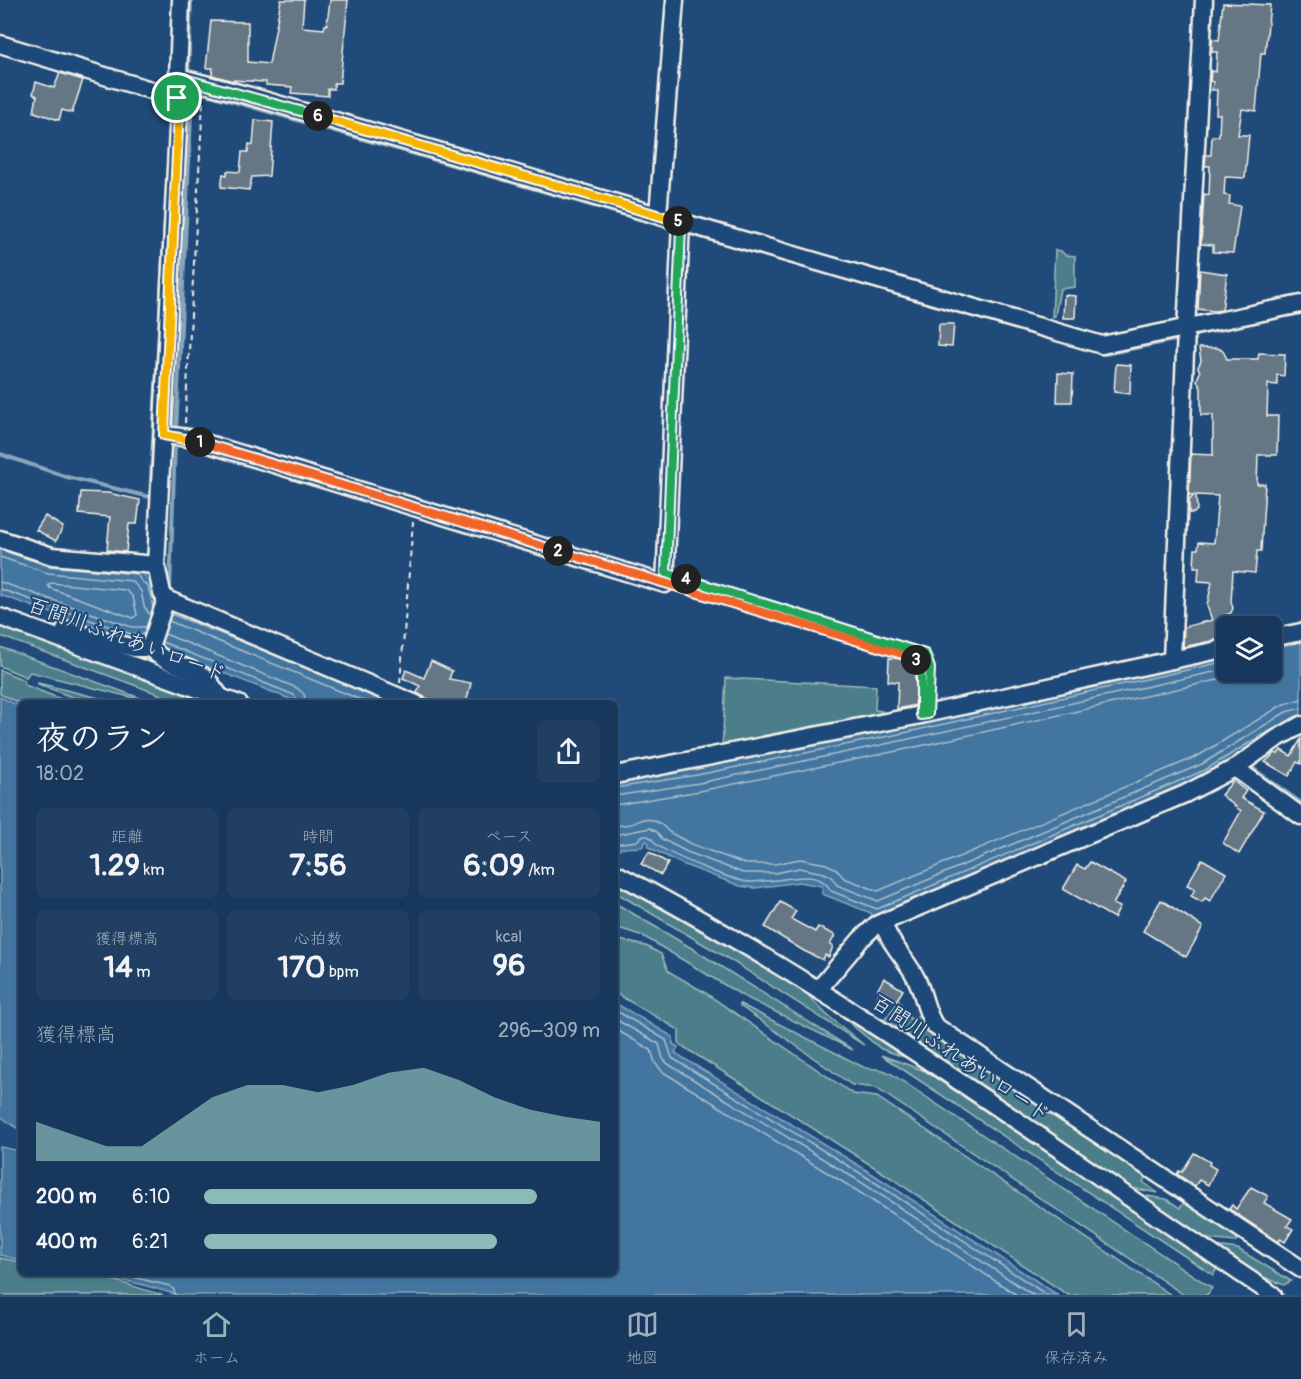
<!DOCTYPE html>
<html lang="ja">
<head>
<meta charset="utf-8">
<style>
	:root { --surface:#17385c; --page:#203f62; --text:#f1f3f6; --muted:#9eacbb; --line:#365272; --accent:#8bbbb9 }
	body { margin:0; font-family:Pangolin,"Klee One",sans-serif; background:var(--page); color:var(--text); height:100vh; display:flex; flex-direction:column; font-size:22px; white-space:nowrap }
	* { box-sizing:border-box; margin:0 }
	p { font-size:20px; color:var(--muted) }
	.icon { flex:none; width:33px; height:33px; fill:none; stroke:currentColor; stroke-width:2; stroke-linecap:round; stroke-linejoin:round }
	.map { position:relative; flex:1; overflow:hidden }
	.panel { position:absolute; left:18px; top:700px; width:600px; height:576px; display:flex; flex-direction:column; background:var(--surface); border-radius:9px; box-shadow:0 2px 4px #0004,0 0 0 2px var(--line) }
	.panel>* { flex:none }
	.controls { position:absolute; left:1216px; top:616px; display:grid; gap:12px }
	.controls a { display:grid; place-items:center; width:66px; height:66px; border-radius:9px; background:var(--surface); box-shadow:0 2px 4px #0004,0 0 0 2px var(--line); font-size:30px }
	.pin { position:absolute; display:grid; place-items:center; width:51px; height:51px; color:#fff; margin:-26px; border:3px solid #fff; border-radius:50%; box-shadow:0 2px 6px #0007 }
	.km { position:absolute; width:30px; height:30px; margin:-15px; border-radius:50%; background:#222; color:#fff; font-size:16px; line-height:30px; text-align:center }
	.round { display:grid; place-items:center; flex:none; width:63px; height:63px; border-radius:9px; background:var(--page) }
	.summary { display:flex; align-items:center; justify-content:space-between; height:102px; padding:0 18px }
	h1 { font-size:33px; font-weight:800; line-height:45px }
	.metrics { display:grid; grid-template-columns:repeat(3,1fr); gap:9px; height:102px; padding:6px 18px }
	.metrics div { display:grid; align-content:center; border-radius:9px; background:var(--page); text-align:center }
	.metrics b { font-size:30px; font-weight:800 }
	.metrics small { font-size:16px; font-weight:400 }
	.metrics p { font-size:16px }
	.chart { height:168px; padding:12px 18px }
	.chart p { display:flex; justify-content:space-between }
	.chart svg { width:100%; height:108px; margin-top:6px; fill:var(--accent); opacity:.7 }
	ul { padding:0 18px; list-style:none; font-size:20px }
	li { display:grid; grid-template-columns:96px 72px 1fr; align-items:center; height:45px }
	li i { height:15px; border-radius:8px; background:var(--accent) }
	.tab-bar { display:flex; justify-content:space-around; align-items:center; height:84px; border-top:2px solid var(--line); background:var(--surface); font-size:16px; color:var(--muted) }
	.tab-bar a { display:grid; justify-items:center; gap:3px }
	.tab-bar .selected { color:var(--accent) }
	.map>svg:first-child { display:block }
	.green { fill:#4c7e8a; stroke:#a0b8b9; stroke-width:1.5 }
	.water { fill:#43749f; stroke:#8aa6bc; stroke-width:1.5 }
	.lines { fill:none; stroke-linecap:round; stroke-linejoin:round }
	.shore { stroke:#adbfcb; stroke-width:1.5 }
	.stream { stroke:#8aa6bc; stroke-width:4 }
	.building { fill:#657685; stroke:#f4f1e8; stroke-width:1.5 }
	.minor-casing { stroke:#f4f1e8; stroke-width:21 }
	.path { stroke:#f4f1e8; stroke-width:2; stroke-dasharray:6 4.5; stroke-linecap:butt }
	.minor { stroke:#1f4a7a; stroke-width:16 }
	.split-1-casing { stroke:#fff; stroke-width:12 }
	.split-2-casing { stroke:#fff; stroke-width:12 }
	.split-3-casing { stroke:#fff; stroke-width:12 }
	.split-4-casing { stroke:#fff; stroke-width:12 }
	.split-5-casing { stroke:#fff; stroke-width:12 }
	.split-6-casing { stroke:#fff; stroke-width:12 }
	.split-7-casing { stroke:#fff; stroke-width:12 }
	.split-1 { stroke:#f5b400; stroke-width:8 }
	.split-2 { stroke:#f0652b; stroke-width:8 }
	.split-3 { stroke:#f0652b; stroke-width:8 }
	.split-4 { stroke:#22a559; stroke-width:8 }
	.split-5 { stroke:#22a559; stroke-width:8 }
	.split-6 { stroke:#f5b400; stroke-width:8 }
	.split-7 { stroke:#22a559; stroke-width:8 }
	.labels { text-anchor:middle; stroke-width:4.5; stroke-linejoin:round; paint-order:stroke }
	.street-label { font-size:21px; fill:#f4f1e8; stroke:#1f4a7a }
</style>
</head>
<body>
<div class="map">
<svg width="1301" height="1295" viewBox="0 0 1301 1295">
	<rect width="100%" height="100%" fill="#1f4a7a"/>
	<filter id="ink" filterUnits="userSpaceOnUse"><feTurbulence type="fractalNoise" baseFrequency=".0167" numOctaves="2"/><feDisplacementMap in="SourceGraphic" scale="12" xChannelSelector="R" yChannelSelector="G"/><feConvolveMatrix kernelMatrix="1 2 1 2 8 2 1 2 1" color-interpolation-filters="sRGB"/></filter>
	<g filter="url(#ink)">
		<g class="green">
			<path d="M1055,250L1061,251L1065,255L1075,256V287L1060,289L1055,316L1052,317Z"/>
			<path d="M0,624L216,703H183L0,636Z"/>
			<path d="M0,647L154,703L30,672L26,677L0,666Z"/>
			<path d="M0,670L24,680L25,685L71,703L21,704L0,694Z"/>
			<path d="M726,678L876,686L875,710L882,711V716L722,749Z"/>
			<path d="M38,683L111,701L120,703H87L38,684Z"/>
			<path d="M615,882L802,989L826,1014L864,1045L732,961L615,892Z"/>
			<path d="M615,903L693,949L853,1050L743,996L643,936L615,927Z"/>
			<path d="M615,939L646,946L661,954L668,971L704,992L853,1094L877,1097L1171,1295H1068L882,1172L679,1044V1030L615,993Z"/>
			<path d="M899,1001L910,1019L922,1014L1147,1175L1143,1182L1158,1193L1126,1187L882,1023Z"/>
			<path d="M740,1004L865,1068L883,1070L890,1073L1212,1288L1207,1295H1184L876,1088L852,1085L740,1006Z"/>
			<path d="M829,1006L910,1059L881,1049Z"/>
			<path d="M881,1055L925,1071L1218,1267L1213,1275Z"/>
			<path d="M1141,1195L1166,1199L1180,1208L1185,1201L1239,1238L1235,1242L1206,1239Z"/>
			<path d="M1216,1246L1238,1249L1291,1281L1284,1285L1263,1277Z"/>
			<path d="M0,1258L21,1262V1274C41,1274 62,1271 82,1274C110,1277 136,1288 163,1295H0Z"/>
		</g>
		<g class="water">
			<path d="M0,543L143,568L146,578L154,581L158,604L406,703H300L160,648C152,640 142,639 131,641L0,595Z"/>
			<path d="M1301,639V721L1208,776L873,920L871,913L822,894V886L799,882L755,888L740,886L682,864L648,847L649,843L646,841L642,847L620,848L615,854V782L696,769L898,728L1227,655V672H1272V645Z"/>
			<path d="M0,697L21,707V1131L0,1116Z"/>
			<path d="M615,1003L673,1037V1044L678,1047L675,1053L871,1173L1058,1295H178L140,1284L89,1274H615Z"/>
			<path d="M0,1147L21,1151V1260L0,1255Z"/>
		</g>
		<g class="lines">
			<g class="shore">
				<path d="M8,552L49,566L137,574L141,581L148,586L153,607"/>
				<path d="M0,557L48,573L132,581L141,591L144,606L150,615"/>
				<path d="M0,582L132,627H146"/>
				<path d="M51,583L126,590L133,597L137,615L133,618L50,588L48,585Z"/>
				<path d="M0,589L131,634H144"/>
				<path d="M171,614L280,657"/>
				<path d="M169,621L371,704"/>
				<path d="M165,634L297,688L304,694L306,704"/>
				<path d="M162,642L294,695L299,704"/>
				<path d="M615,788L697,775L899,734L1227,661"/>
				<path d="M615,796L699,783L900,741L1227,669"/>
				<path d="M615,805L700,791L902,750L1231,677L1241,672"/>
				<path d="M615,826L631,824L643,819L652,820L661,824L669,832L691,844L745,864H775L800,859L826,864L835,868L844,878L878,891L1198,756L1282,705L1301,699"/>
				<path d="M615,835L650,828L657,832L662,839L687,852L743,873H775L799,868L824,873L831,876L837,885L878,901L1202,764L1286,712L1301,708"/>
				<path d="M615,844L637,841L642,836H648C653,838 653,842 657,845C671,855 738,884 753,882C761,881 769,881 777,880C795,878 821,870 831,891L877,909L1205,770L1262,735L1300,716"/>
				<path d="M615,1010L666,1040L672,1058L868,1178L1047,1295"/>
				<path d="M615,1019L659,1044L663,1059L668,1064L864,1184L1033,1295"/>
				<path d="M615,1029L651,1050L655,1063L663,1072L859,1192L1017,1295"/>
				<path d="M120,1274L170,1286L174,1290L175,1295"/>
			</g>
			<g class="stream">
				<path d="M188,76L191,0"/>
				<path d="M182,93L207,94L677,230"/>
				<path d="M684,232L1052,339"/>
				<path d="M1190,336L1301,313"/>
				<path d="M1096,352L1105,354L1180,339"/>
				<path d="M176,431L192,95L187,90V83"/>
				<path d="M0,454L67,477L150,497L170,129"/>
				<path d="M669,580L923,659L925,704"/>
				<path d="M170,590L175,441"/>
				<path d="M1248,765L1301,803"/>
			</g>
		</g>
		<g class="building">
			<path d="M281,0H304L302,27L324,29L325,25H327L330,0H348L340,83H334V89H328V96L291,93L292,87L266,85V82L230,80L212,75L213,68H206L211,21L248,22V62L269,64Z"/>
			<path d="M1223,3L1270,5L1265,53H1261L1256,111L1242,109L1238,135H1249L1245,178L1225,177L1224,195L1230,196L1229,204L1240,206L1233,253L1213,252V245L1201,244L1204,194L1209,195L1210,166H1205L1206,155H1211L1212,136H1219L1220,114H1216L1217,90H1212L1213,82L1210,81L1211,71L1216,72L1217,52H1212V39L1219,40Z"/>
			<path d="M60,73L83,80L72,113L62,110L59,120L34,112L37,96L33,94L36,82L54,88Z"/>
			<path d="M255,120L273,122L269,176L252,177L249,190L221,187L223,174L227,175V171L240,172L242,152H248L249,144L253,145Z"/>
			<path d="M1200,270L1227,274L1222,310L1214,311L1198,309Z"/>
			<path d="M1064,295L1076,296L1075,318H1063Z"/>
			<path d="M939,324H954L952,347L938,346Z"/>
			<path d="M1199,348H1218L1223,351L1227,359H1258L1259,353L1285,354L1284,376L1277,375V385L1268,384L1267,416H1278L1277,455H1258L1257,484H1265L1261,551H1257L1255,573L1233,571L1231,602L1233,608L1231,613L1221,617L1225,638L1183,647L1184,627L1212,620L1207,606L1212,582L1198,581L1199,567H1194L1195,549H1198L1199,542L1214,543L1218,496L1196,495L1197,510L1194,513H1189V501L1194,495H1189L1191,454L1213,455V415H1201V388L1197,380L1200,372L1198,367L1201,361Z"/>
			<path d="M1116,364L1131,365L1130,394L1114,392Z"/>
			<path d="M1058,373L1073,374L1072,402H1057Z"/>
			<path d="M81,492L108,493L140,500L137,524H129L126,552L107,550L110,517L79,514Z"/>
			<path d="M45,516L63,527L56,541L36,530Z"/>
			<path d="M889,658L907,659V663H916L915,679L918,680L916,705L897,709L898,682L888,681Z"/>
			<path d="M431,661L452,671L449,679L471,683L466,704H437L417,693L420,686L403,678L406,670L424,678Z"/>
			<path d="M1301,739V764L1297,762L1289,776L1265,762L1275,753L1278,754L1281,750L1291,756Z"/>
			<path d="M1233,781L1246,791L1241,798L1264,811L1239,854L1223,843L1241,811L1221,795Z"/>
			<path d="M649,852L668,863L661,875L641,864Z"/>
			<path d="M1202,859L1226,873L1210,901L1205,898L1202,902L1191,896L1195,889L1187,885Z"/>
			<path d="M1090,862L1126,882L1113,904L1120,907L1114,918L1063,889L1077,865L1085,869Z"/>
			<path d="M1161,900L1203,927L1186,957L1143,931Z"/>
			<path d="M780,902L796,911L791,919L815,932L818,927L835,935L830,945L833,946L829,957L825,955L823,960L804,951L765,927Z"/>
			<path d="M884,978L903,990L896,1001L892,999L888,1006L876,1001L880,991L878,989Z"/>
			<path d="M1194,1153L1210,1162L1209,1165L1216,1169L1208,1185L1199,1180L1195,1186L1177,1174L1179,1171L1182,1172Z"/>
			<path d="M1251,1187L1268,1196L1264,1203L1292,1219L1287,1226L1293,1229L1285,1242L1280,1239L1279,1242L1229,1209L1232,1205L1236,1209Z"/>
		</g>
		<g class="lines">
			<defs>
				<g id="minor">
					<path d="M181,0L178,77L179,108L156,565L162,593L166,599L151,644V648C162,663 188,666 203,676C210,681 214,689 219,695"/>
					<path d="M0,44L177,98"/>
					<path d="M178,77L250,96L1102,345L1301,304"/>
					<path d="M658,215L675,0"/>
					<path d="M164,435L189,438L665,584L681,222"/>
					<path d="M0,539L52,556L156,565"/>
					<path d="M166,599L416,704"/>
					<path d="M0,617L239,704"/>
					<path d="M65,630L134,648H151"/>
					<path d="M1272,638L1301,632"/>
					<path d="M1172,660L1186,329L1204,0"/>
					<path d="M1235,768L1301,816"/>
					<path d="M615,775L921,715L1227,648"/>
					<path d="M615,873C846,993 1057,1151 1273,1295"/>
					<path d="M883,922C889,944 906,958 916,978C924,993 925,1012 935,1026L1301,1269"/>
					<path d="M818,990L861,939L876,925L1185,794L1235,768L1276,739L1301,725"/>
				</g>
			</defs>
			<use href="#minor" class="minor-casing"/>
			<g class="path">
				<path d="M185,423L203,100"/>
				<path d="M680,577L925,654C933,666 929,685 929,699"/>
				<path d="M680,588L912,657L920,667L921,699"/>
				<path d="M400,683L413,522"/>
			</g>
			<use href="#minor" class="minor"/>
		</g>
	</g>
	<g class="lines" filter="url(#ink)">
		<defs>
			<path id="split-1" d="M177,98L179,108L164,435L200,442"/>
			<path id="split-2" d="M200,442L558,551"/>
			<path id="split-3" d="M558,551L912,657L916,660"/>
			<path id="split-4" d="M686,579L925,654L930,668L928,714L921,715V667L916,660"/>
			<path id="split-5" d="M678,221L681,222V229L666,573L686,579"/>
			<path id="split-6" d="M318,116L678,221"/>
			<path id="split-7" d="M177,98L178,77L318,116"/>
		</defs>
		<use href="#split-1" class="split-1-casing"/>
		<use href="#split-2" class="split-2-casing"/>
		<use href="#split-3" class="split-3-casing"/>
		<use href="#split-4" class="split-4-casing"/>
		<use href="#split-5" class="split-5-casing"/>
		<use href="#split-6" class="split-6-casing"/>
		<use href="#split-7" class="split-7-casing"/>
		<use href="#split-1" class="split-1"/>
		<use href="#split-2" class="split-2"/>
		<use href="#split-3" class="split-3"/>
		<use href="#split-4" class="split-4"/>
		<use href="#split-5" class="split-5"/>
		<use href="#split-6" class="split-6"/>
		<use href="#split-7" class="split-7"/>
	</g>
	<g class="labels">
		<g class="street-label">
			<text transform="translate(127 639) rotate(20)" y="7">百間川ふれあいロード</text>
			<text transform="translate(961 1058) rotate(34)" y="7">百間川ふれあいロード</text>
		</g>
	</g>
</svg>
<div class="controls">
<a><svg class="icon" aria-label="layers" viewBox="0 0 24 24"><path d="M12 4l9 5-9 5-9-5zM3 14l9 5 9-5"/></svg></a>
</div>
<div class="pin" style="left:177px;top:98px;background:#1e9e55"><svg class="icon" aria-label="arrive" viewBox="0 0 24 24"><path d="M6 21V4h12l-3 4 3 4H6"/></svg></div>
<b class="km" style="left:200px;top:442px">1</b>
<b class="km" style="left:558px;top:551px">2</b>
<b class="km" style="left:916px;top:660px">3</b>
<b class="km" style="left:686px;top:579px">4</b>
<b class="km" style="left:678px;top:221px">5</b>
<b class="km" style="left:318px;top:116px">6</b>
<section class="panel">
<div class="summary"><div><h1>夜のラン</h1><p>18:02</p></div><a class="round"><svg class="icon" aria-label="share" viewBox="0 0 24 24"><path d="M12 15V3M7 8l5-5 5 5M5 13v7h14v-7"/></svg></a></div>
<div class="metrics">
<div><p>距離</p><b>1.29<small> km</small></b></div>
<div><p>時間</p><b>7:56</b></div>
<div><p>ペース</p><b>6:09<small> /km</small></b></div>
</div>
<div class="metrics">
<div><p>獲得標高</p><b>14<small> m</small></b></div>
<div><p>心拍数</p><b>170<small> bpm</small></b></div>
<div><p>kcal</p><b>96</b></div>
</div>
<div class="chart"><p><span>獲得標高</span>296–309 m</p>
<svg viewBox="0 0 160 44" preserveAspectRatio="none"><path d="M0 44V28L10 33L20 38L30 38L40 28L50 18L60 13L70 13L80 16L90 13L100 8L110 6L120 11L130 18L140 23L150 26L160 28V44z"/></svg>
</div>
<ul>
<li><b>200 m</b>6:10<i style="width:84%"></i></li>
<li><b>400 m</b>6:21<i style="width:74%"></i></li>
</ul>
</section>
</div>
<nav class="tab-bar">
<a class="selected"><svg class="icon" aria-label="home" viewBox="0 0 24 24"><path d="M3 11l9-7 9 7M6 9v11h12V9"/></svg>ホーム</a>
<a><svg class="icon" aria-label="map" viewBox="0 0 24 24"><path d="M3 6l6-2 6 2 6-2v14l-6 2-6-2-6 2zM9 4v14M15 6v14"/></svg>地図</a>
<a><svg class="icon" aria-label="saved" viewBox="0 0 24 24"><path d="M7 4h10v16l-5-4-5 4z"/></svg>保存済み</a>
</nav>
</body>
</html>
